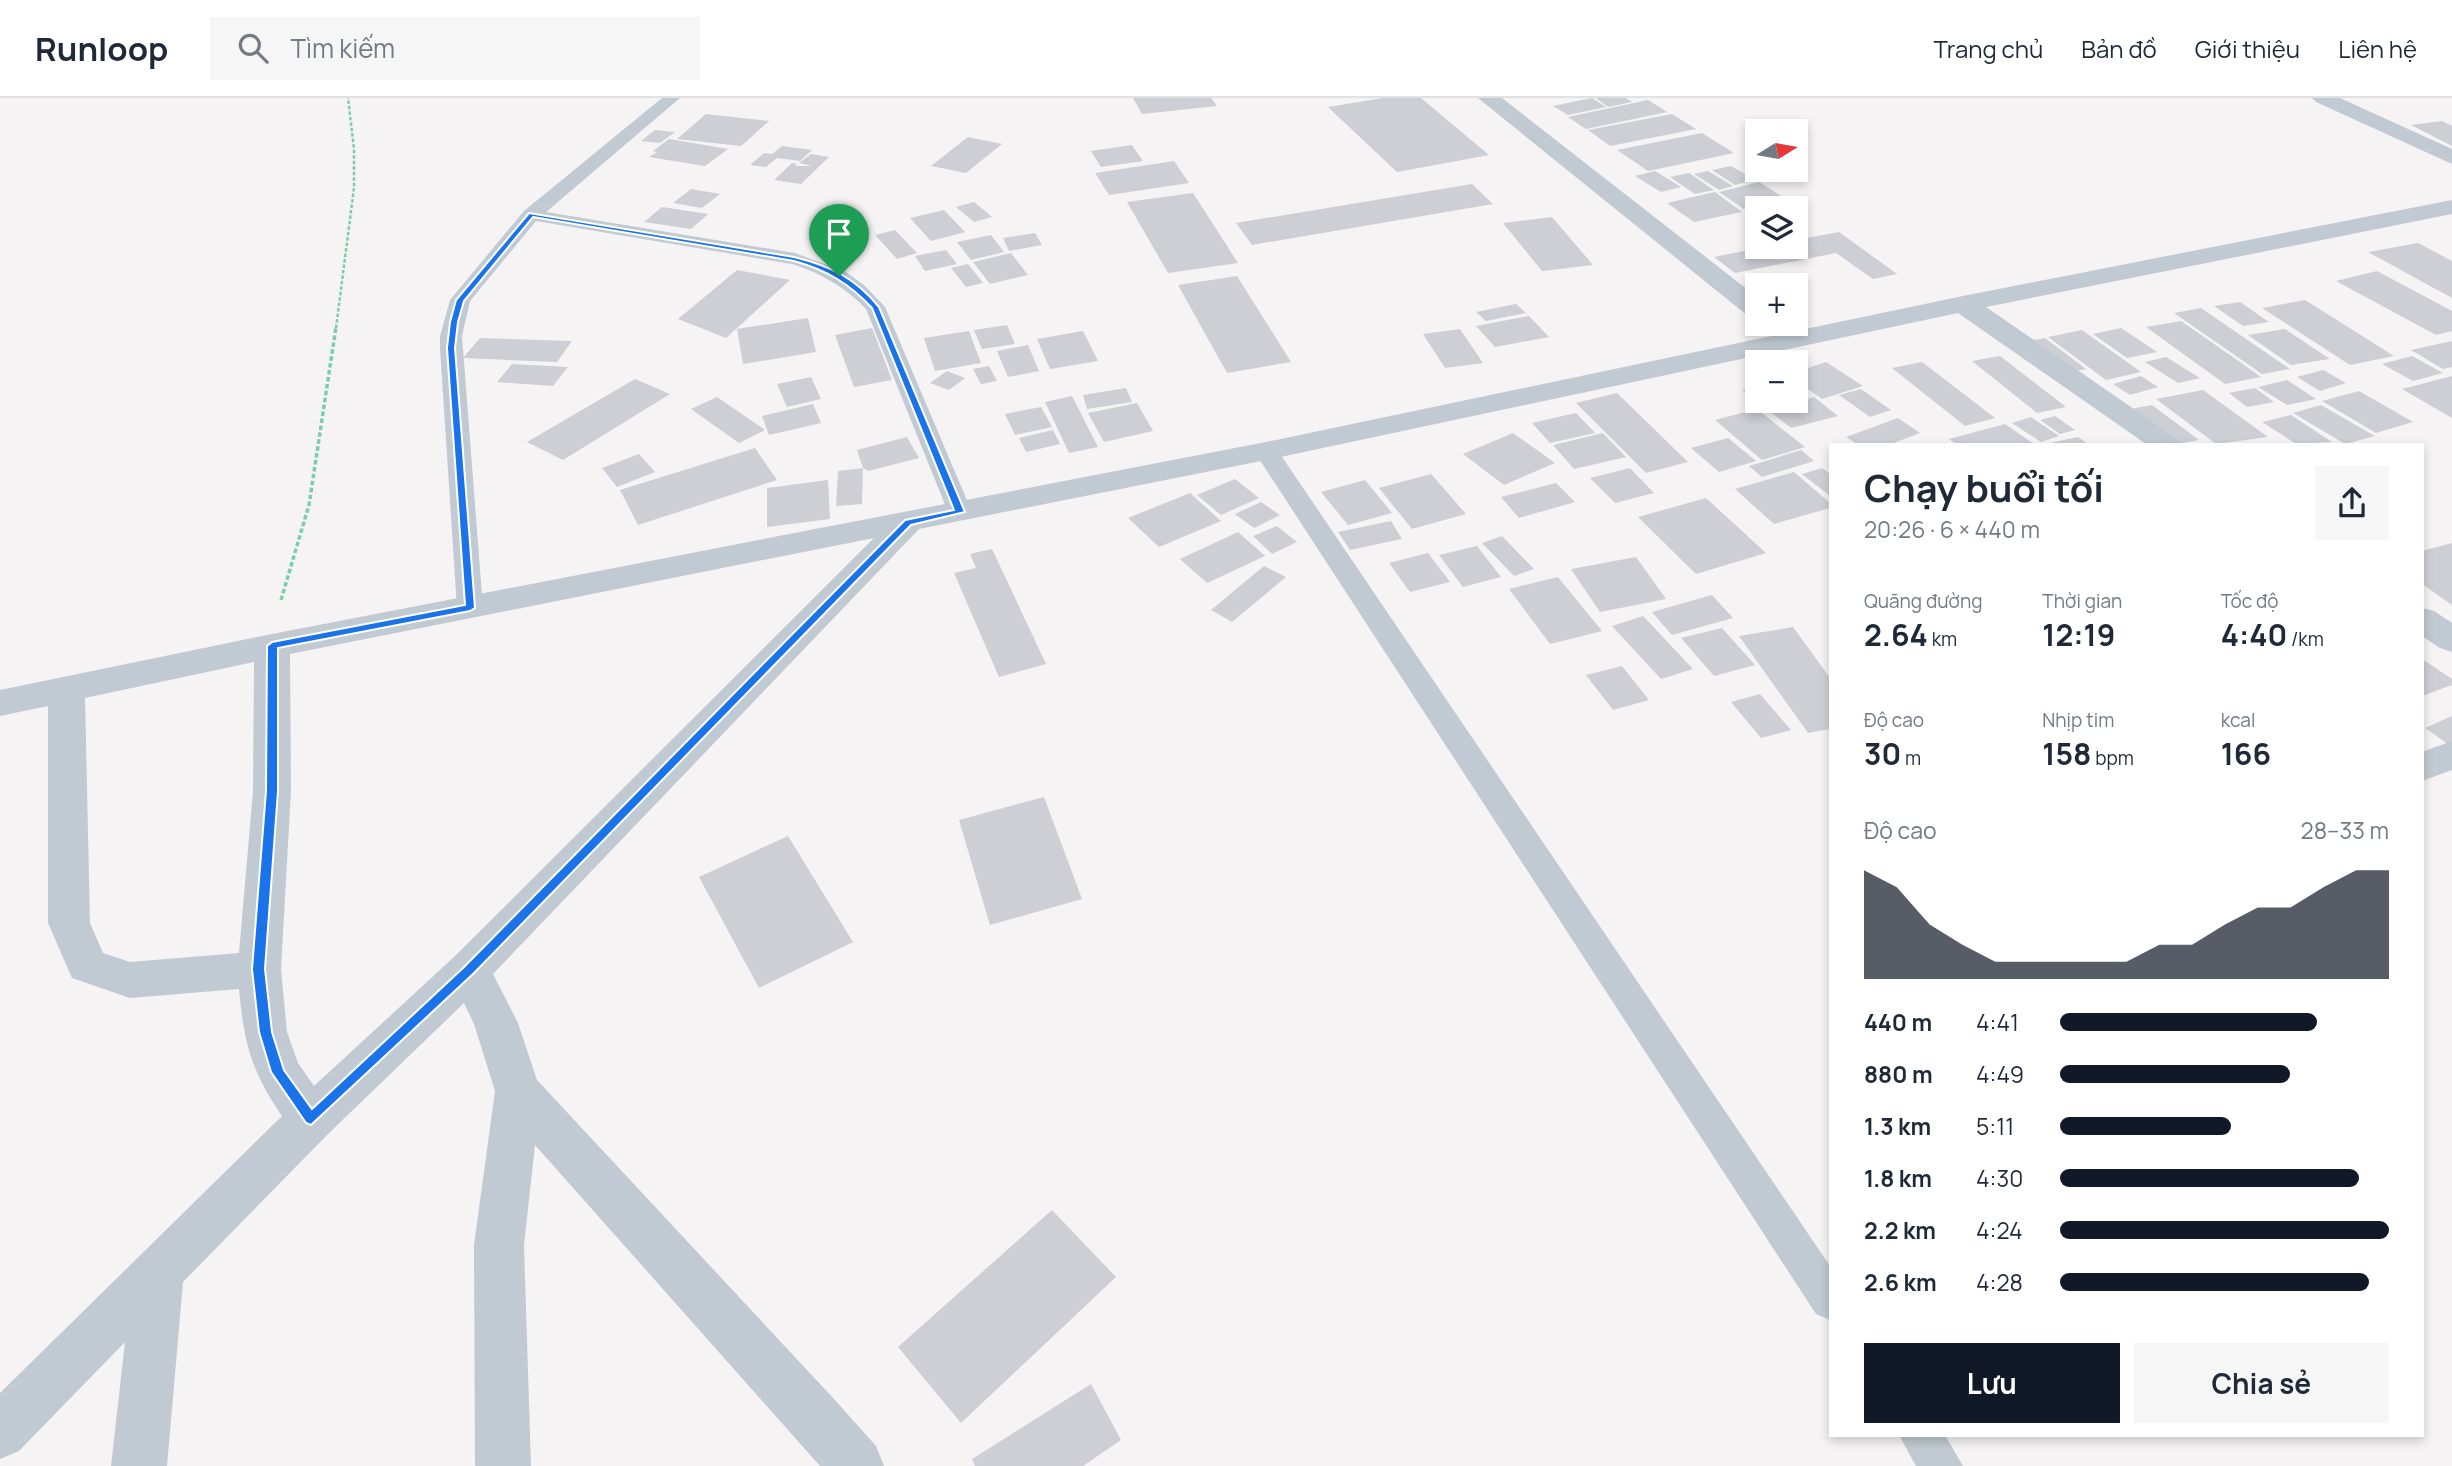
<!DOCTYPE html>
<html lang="vi">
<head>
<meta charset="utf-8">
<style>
	:root { --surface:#fff; --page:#f6f6f7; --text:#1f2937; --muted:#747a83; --line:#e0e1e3; --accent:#111827 }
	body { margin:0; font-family:Manrope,sans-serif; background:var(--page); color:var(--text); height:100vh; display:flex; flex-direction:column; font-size:26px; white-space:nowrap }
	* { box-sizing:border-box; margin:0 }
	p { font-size:23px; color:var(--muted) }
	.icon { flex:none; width:38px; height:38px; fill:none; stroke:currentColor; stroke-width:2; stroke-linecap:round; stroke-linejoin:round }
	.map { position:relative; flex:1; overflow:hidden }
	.panel { position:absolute; left:1829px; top:345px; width:595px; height:994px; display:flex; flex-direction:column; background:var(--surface); border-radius:0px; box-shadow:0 4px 10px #0003 }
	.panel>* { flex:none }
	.needle { width:46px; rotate:79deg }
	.controls { position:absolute; left:1745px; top:21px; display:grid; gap:14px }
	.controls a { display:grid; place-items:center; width:63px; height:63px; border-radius:0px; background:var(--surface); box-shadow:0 4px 10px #0003; font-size:35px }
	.pin { position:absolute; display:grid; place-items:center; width:60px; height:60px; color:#fff; margin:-72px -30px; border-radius:50% 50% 50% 0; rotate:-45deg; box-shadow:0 0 7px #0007 }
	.pin .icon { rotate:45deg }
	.round { display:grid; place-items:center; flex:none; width:74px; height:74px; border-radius:0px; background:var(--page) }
	.head { display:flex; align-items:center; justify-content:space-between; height:119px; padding:0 35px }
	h1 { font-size:38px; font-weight:700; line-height:52px }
	.figures { display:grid; grid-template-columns:repeat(3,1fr); gap:10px; height:119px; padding:7px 35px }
	.figures div { display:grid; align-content:center }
	.figures b { font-size:30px; font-weight:700 }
	.figures small { font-size:19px; font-weight:400 }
	.figures p { font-size:19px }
	.chart { height:196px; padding:14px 35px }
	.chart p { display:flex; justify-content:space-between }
	.chart svg { width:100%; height:126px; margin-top:7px; fill:var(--accent); opacity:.7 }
	.primary-button { display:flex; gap:14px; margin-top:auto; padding:14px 35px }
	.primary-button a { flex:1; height:80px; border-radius:0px; background:var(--accent); color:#fff; font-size:28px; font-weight:700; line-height:80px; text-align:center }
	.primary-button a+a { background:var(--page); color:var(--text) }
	ul { padding:0 35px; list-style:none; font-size:23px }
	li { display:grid; grid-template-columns:112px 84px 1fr; align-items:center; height:52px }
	li i { height:18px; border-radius:9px; background:var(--accent) }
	header { display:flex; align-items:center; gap:42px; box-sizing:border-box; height:98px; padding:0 35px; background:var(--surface); border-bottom:2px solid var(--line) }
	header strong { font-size:33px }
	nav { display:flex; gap:38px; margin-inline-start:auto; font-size:24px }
	.search { width:490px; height:63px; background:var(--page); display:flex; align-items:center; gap:18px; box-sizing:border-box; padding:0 24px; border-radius:0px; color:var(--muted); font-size:26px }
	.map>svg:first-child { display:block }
	.building { fill:#cdcfd5 }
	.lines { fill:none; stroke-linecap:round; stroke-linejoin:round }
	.path-far1 { stroke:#7ad0a6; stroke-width:2.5; stroke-dasharray:3.5 2; stroke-linecap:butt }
	.path { stroke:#7ad0a6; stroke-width:3.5; stroke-dasharray:4.5 2.5; stroke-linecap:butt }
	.lane { fill:#c1cad2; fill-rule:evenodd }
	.street { fill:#c1cad2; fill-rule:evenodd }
	.route { fill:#1a73e8; stroke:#fff; stroke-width:2; fill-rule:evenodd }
</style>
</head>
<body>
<header>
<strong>Runloop</strong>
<div class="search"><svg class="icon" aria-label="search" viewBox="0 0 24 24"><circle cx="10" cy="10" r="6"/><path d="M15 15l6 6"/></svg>Tìm kiếm</div>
<nav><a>Trang chủ</a><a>Bản đồ</a><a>Giới thiệu</a><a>Liên hệ</a></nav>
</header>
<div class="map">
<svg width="2452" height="1368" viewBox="0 0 2452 1368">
	<rect width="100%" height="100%" fill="#f5f3f3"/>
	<g class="building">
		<path d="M1133,0H1211L1217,8L1142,16Z"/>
		<path d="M1383,0H1421L1489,57L1397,74L1328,9Z"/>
		<path d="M1592,0L1606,9L1568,17L1553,8Z"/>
		<path d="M1596,0H1626L1632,4L1608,9Z"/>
		<path d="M1648,2L1667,14L1586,31L1568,19Z"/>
		<path d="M706,16L769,23L741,48L677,41Z"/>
		<path d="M1672,16L1696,31L1610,48L1588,32Z"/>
		<path d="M2442,23L2452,28V48L2411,27Z"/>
		<path d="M655,32L675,34L660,45L641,43Z"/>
		<path d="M1702,35L1734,55L1648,73L1617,52Z"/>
		<path d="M968,39L1002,46L966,75L931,68Z"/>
		<path d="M669,41L728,51L705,68L649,59L657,54L653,53Z"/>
		<path d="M1132,47L1143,63L1101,69L1091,53Z"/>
		<path d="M782,48L812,52L800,63L777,60L766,69L750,67L764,55L772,56Z"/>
		<path d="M811,56L829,59L801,86L774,82L792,65L797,66L795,68H812L799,65Z"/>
		<path d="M1174,63L1189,85L1109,97L1095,75Z"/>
		<path d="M1731,68L1755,82L1735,87L1712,72Z"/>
		<path d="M1655,73L1681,89L1661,94L1635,78Z"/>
		<path d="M1708,73L1733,88L1719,92L1694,76Z"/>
		<path d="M1689,75L1714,92L1695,96L1670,79Z"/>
		<path d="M1759,84L1786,101L1744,111L1719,94Z"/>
		<path d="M1472,86L1493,106L1252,147L1236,125Z"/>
		<path d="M691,91L720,96L702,110L673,105Z"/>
		<path d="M1715,94L1742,114L1694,124L1667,105Z"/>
		<path d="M1193,95L1238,165L1168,175L1127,104Z"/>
		<path d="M974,104L992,119L974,124L956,109Z"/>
		<path d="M662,109L708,116L691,131L644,124Z"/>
		<path d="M944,112L965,134L931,143L910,120Z"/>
		<path d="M1552,119L1593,167L1542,173L1503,125Z"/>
		<path d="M895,132L917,155L897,161L875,137Z"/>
		<path d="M1839,134L1897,176L1873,181L1836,155L1735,175L1714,159L1764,149H1796V142Z"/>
		<path d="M1035,135L1042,147L1009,153L1003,140Z"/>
		<path d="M991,137L1004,154L971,162L957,144Z"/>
		<path d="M2418,145L2452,163V200L2368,154Z"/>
		<path d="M946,152L957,166L925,173L915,158Z"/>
		<path d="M1011,155L1028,177L990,186L973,164Z"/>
		<path d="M968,166L983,185L966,189L951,170Z"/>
		<path d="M737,172L790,182L726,240L678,221Z"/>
		<path d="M2377,173L2452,213V233L2436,237L2336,183Z"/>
		<path d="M1237,178L1291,264L1227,275L1178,187Z"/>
		<path d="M2305,202L2394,258L2350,267L2262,210Z"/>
		<path d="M2240,204L2269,224L2243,228L2214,208Z"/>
		<path d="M1516,206L1526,215L1486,223L1476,214Z"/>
		<path d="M2201,210L2290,271L2262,276L2174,215Z"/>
		<path d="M1529,218L1549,239L1495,249L1476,228Z"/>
		<path d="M808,220L816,254L743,266L737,231Z"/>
		<path d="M2181,223L2240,264L2261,279L2225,286L2146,229Z"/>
		<path d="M1007,227L1015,246L982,251L974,232Z"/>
		<path d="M872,230L892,282L854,289L835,237Z"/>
		<path d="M2121,230L2157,254L2127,260L2093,236Z"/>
		<path d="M1460,231L1483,265L1445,270L1423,236Z"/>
		<path d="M2285,231L2330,261L2291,267L2248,237Z"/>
		<path d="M2082,232L2141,274L2106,282L2048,239Z"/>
		<path d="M969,233L981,265L935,273L924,240Z"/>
		<path d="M1083,233L1098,263L1050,271L1037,241Z"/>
		<path d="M480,240L572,243L557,264L463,260Z"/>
		<path d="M2045,240L2086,271L2060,276L2019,245Z"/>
		<path d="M2452,243V269L2443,271L2411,252Z"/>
		<path d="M1028,247L1039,273L1008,279L997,253Z"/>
		<path d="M2000,258L2066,309L2037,315L1972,263Z"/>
		<path d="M2412,258L2443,275L2413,283L2382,266Z"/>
		<path d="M2166,259L2200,280L2178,285L2145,264Z"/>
		<path d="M1826,264L1863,288L1822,301L1796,283V274Z"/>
		<path d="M1922,264L1995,320L1965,328L1892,270Z"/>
		<path d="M512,266L568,269L553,288L497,284Z"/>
		<path d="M989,268L997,283L981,286L973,271Z"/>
		<path d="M2323,272L2346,285L2320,293L2297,279Z"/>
		<path d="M947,273L965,280L949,292L930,285Z"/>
		<path d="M2141,278L2158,289L2130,297L2113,286Z"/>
		<path d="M2452,278V320L2402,291Z"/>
		<path d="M811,279L821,301L787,309L777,286Z"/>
		<path d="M635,281L670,296L563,362L527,344Z"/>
		<path d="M2287,282L2316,301L2287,307L2258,289Z"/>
		<path d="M1757,288V303L1778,304L1762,308L1742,292Z"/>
		<path d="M1126,290L1132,304L1087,311L1083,297Z"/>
		<path d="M2255,290L2274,304L2247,309L2229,295Z"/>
		<path d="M1861,291L1891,312L1870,319L1839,297Z"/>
		<path d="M2203,292L2268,339L2216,346L2156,301Z"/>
		<path d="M2359,293L2413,324L2376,335L2322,303Z"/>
		<path d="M1617,295L1688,364L1646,375L1576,305Z"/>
		<path d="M1072,298L1098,349L1069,355L1045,304Z"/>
		<path d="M717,299L765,332L739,345L691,311Z"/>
		<path d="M1814,299L1838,318L1791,330L1768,312Z"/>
		<path d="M1137,305L1153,333L1104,344L1088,315Z"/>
		<path d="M813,306L821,325L769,337L762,318Z"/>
		<path d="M2152,307L2199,342L2177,346H2148L2109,315Z"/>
		<path d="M2321,307L2375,338L2345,346L2293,315Z"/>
		<path d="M1041,309L1052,329L1015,337L1005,316Z"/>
		<path d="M1757,311L1805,349L1762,362L1715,322Z"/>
		<path d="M1576,315L1595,335L1550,345L1532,325Z"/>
		<path d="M2291,317L2332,344L2296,346L2262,324Z"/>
		<path d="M2055,318L2075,332L2060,336L2040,322Z"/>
		<path d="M2031,319L2059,338L2041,344L2012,325Z"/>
		<path d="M1898,320L1920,335L1891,346H1857L1846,339Z"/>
		<path d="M2005,326L2034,346H1956L1949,341Z"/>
		<path d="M1053,332L1060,346L1026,354L1019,340Z"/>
		<path d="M1513,335L1555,365L1504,387L1463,356Z"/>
		<path d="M1603,335L1626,359L1574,371L1553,347Z"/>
		<path d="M907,339L919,360L868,373L863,370L862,406L836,408L838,373L863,370L857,352Z"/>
		<path d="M2078,339L2088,346H2050V345Z"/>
		<path d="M1728,340L1756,363L1719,374L1691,350Z"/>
		<path d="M755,350L777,382L638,427L620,392Z"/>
		<path d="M1801,352L1814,363L1762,379L1749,368Z"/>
		<path d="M639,356L655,374L617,389L602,370Z"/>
		<path d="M1630,370L1654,395L1615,405L1590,380Z"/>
		<path d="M1822,370L1830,376V398L1802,376Z"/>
		<path d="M1794,374L1830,405V410L1774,426L1735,391Z"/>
		<path d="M1431,376L1466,416L1412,431L1379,390Z"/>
		<path d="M1235,381L1259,400L1221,417L1197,397Z"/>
		<path d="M828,382L830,421L767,429V390Z"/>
		<path d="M1365,382L1392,415L1348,427L1321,394Z"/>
		<path d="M1556,385L1575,404L1519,420L1501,399Z"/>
		<path d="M1190,395L1221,423L1159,449L1128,420Z"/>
		<path d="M1706,400L1766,455L1696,476L1638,419Z"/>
		<path d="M1261,404L1280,417L1254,430L1235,416Z"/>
		<path d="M1391,423L1402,441L1350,452L1338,434Z"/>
		<path d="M1277,428L1297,444L1272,456L1253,438Z"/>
		<path d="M1238,434L1265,458L1207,485L1180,461Z"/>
		<path d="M1502,438L1534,471L1514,478L1482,445Z"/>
		<path d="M2452,445V507L2422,486V453Z"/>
		<path d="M1477,448L1501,479L1463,489L1439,457Z"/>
		<path d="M992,451L1046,566L999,579L954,475L976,470L970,456Z"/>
		<path d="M1428,455L1450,484L1410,494L1389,465Z"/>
		<path d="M1636,459L1666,501L1600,514L1571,471Z"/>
		<path d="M1264,468L1286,479L1232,524L1211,512Z"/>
		<path d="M1558,479L1602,533L1550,546L1509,491Z"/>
		<path d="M1712,497L1733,520L1672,537L1652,514Z"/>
		<path d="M1643,518L1693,571L1661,581L1612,528Z"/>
		<path d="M1793,529L1830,580V631L1808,635L1739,538Z"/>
		<path d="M1722,530L1755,567L1714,578L1681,540Z"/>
		<path d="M2422,561L2452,581V587L2422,598Z"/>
		<path d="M1622,568L1649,602L1613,612L1586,577Z"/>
		<path d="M1760,596L1791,632L1761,640L1731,604Z"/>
		<path d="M2452,618V649L2425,630Z"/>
		<path d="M1044,699L1082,801L990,827L959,722Z"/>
		<path d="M788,738L853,844L759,890L699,779Z"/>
		<path d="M1052,1112L1116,1179L961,1325L898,1249Z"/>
		<path d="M1091,1286L1121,1342L1083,1368H975L972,1361Z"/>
	</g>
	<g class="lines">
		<path class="path-far1" d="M336,230L354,90V51L348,0"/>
		<path class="path" d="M281,502L309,407L336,229"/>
		<g class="lane">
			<path d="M662,0H680L546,114L795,155L846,174L865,188L885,209L972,414L969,419L960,421L951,419L948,414L866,211C845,189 821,175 792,166L536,123L470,203L462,238L483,510L479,516L470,519L461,516L457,510L440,250V238L450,202L524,113Z"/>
			<path d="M1266,346L1274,348L1278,353L1830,1168V1222L1816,1216L1254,353L1258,348Z"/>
			<path d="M1899,1337H1945L1963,1368H1916Z"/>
		</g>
		<g class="street">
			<path d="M1478,0H1502L1757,199V220L1748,218Z"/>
			<path d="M2312,0H2340L2452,51V66L2316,4Z"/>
			<path d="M2452,102V116L1986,209L2176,340L2180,346H2146L1958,215L1266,362L919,431L493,876L518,925L537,982L834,1301L876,1348L884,1368H820L535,1047L524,1147L531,1368H475L474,1147L495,993L474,926L464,905L328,1036L183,1184L167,1368H111L125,1244L19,1353L0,1361V1295L282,1018C251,973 244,945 239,891L130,900L72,880L48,825V608L0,618V592L272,536L1266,344L1963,198ZM874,440L454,859L314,988L298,965L287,934L281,871L291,693L290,556ZM254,564L253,693L239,855L130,864L103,855L90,825L85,600Z"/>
			<path d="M2422,510L2434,513L2452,525V554L2440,550L2422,538Z"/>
			<path d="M2452,643V672L2422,683V654Z"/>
		</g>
	</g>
	<path class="route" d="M529,115L794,159C831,168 855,180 879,209L965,414L911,427L473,876L311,1027L306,1025L271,974L259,934L252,871L266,693L267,548L272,544L465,507L447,250L450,224L456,202ZM533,119L794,163C826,172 849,185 872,210L954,412L905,422L464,869L312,1011L284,972L272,934L265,871L278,693V550L470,513L475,510L455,250L458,224L464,203Z"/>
</svg>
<div class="controls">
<a><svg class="needle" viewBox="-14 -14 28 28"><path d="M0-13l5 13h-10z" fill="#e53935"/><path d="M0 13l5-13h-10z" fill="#747a83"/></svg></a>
<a><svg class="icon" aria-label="layers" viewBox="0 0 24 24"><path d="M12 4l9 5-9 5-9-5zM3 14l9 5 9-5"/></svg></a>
<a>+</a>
<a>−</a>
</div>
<div class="pin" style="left:839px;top:178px;background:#1e9e55"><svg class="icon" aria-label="arrive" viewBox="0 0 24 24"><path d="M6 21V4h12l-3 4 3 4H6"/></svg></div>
<section class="panel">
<div class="head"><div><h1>Chạy buổi tối</h1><p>20:26 · 6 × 440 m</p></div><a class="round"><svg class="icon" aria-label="share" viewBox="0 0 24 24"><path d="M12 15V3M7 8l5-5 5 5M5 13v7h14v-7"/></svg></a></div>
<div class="figures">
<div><p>Quãng đường</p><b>2.64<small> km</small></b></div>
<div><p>Thời gian</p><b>12:19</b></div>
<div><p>Tốc độ</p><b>4:40<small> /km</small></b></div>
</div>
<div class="figures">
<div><p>Độ cao</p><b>30<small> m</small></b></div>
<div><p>Nhịp tim</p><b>158<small> bpm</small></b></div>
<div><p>kcal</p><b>166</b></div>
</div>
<div class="chart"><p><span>Độ cao</span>28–33 m</p>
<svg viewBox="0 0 160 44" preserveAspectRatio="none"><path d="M0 44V6L10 12L20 25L30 32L40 38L50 38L60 38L70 38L80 38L90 32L100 32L110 25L120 19L130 19L140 12L150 6L160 6V44z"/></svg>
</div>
<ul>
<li><b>440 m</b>4:41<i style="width:78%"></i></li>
<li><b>880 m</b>4:49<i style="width:70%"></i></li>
<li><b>1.3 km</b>5:11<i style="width:52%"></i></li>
<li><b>1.8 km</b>4:30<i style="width:91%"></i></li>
<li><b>2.2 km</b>4:24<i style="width:100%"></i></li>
<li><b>2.6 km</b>4:28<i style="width:94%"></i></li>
</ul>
<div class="primary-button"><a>Lưu</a><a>Chia sẻ</a></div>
</section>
</div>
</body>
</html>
